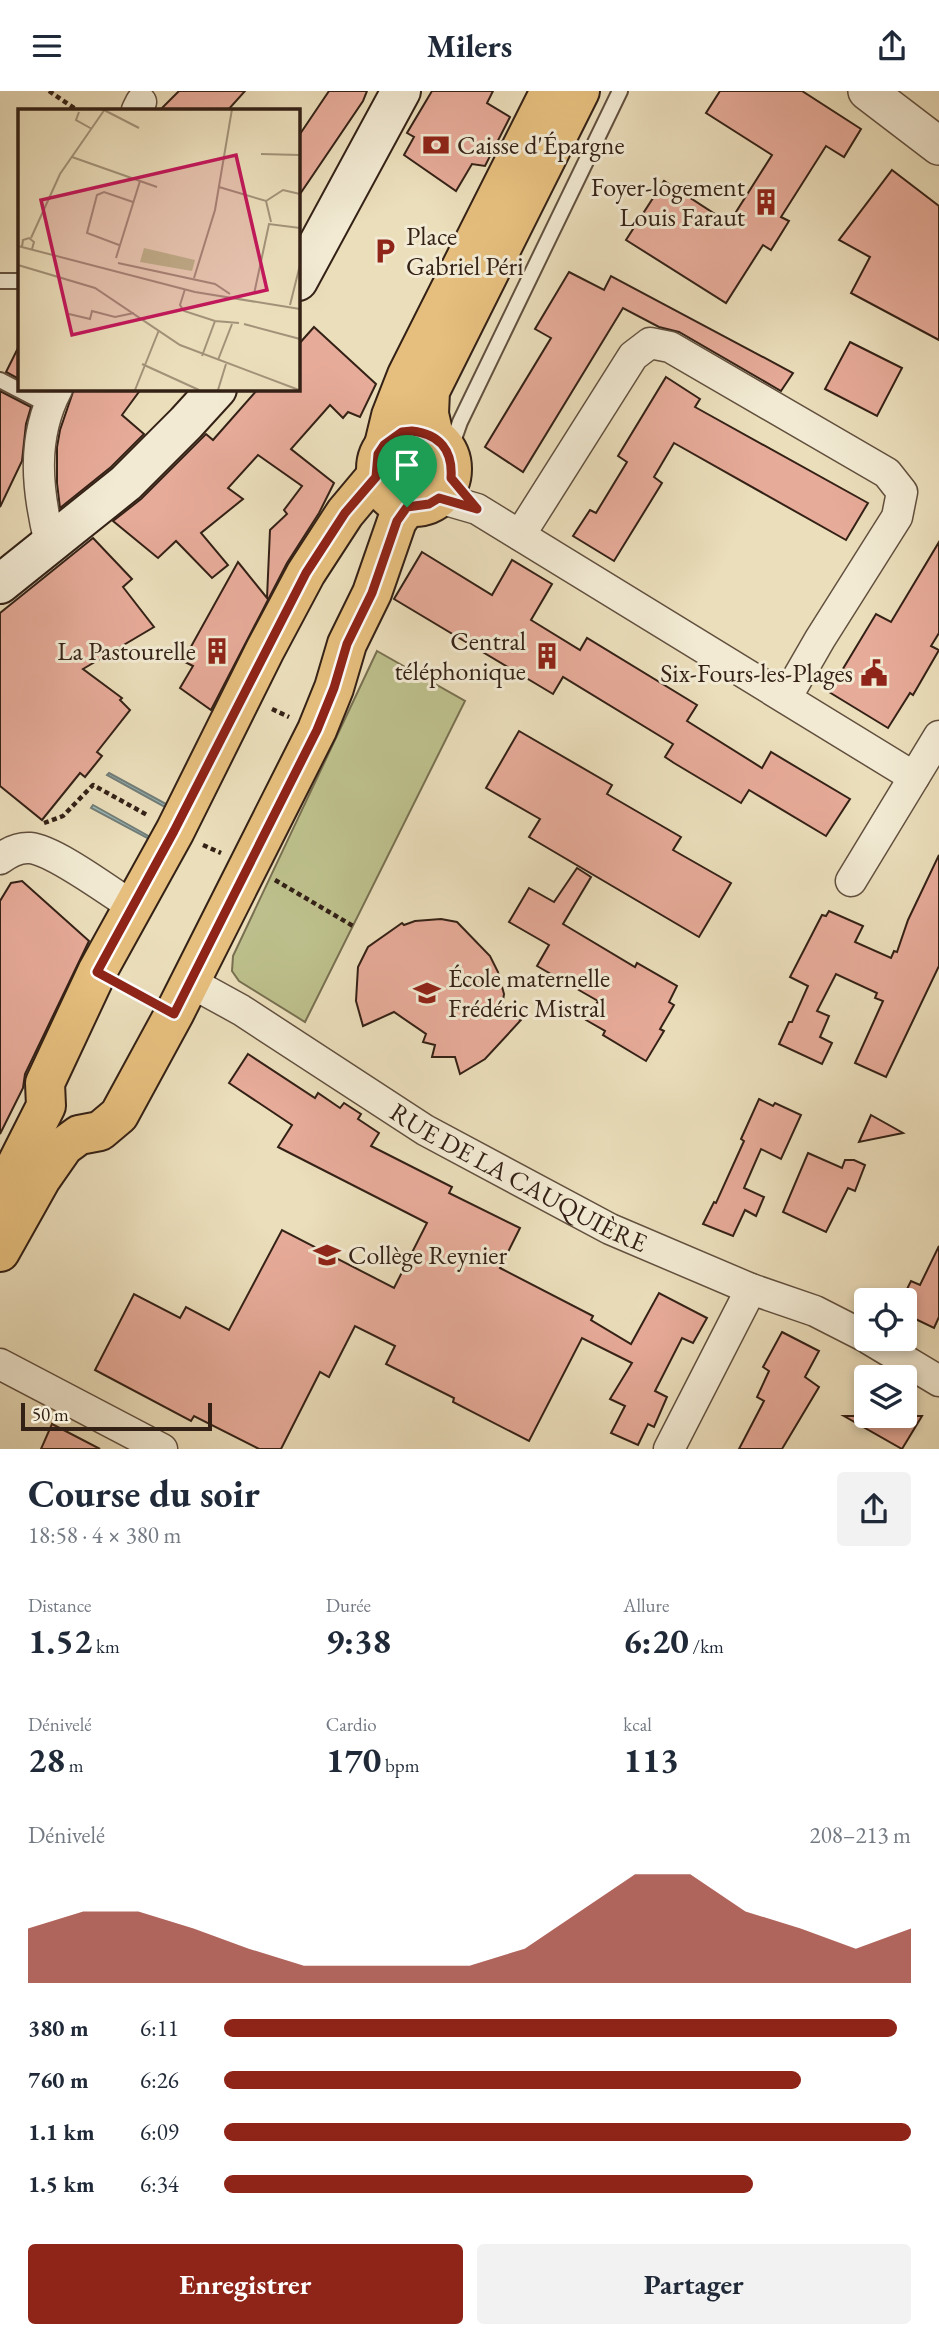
<!DOCTYPE html>
<html lang="fr">
<head>
<meta charset="utf-8">
<style>
	:root { --surface:#fff; --page:#f2f2f3; --text:#1f2937; --muted:#747a83; --accent:#8f2418 }
	body { margin:0; font-family:"EB Garamond",serif; background:var(--page); color:var(--text); height:100vh; display:flex; flex-direction:column; font-size:26px; white-space:nowrap }
	* { box-sizing:border-box; margin:0 }
	p { font-size:23px; color:var(--muted) }
	.icon { flex:none; width:38px; height:38px; fill:none; stroke:currentColor; stroke-width:2; stroke-linecap:round; stroke-linejoin:round }
	.map { position:relative; height:1358px; overflow:hidden }
	.drawer { display:flex; flex-direction:column; background:var(--surface); flex:1 }
	.drawer>* { flex:none }
	.controls { position:absolute; left:854px; top:1197px; display:grid; gap:14px }
	.controls a { display:grid; place-items:center; width:63px; height:63px; border-radius:7px; background:var(--surface); box-shadow:0 4px 10px #0003; font-size:35px }
	.scale { position:absolute; left:21px; bottom:18px; width:191px; box-sizing:border-box; padding-left:7px; border:4px solid #342116; border-top:0; font-size:19px; line-height:24px; white-space:nowrap; color:#342116; -webkit-text-stroke:5px #f2ead3; paint-order:stroke }
	.pin { position:absolute; display:grid; place-items:center; width:60px; height:60px; color:#fff; margin:-72px -30px; border-radius:50% 50% 50% 0; rotate:-45deg; box-shadow:0 0 7px #0007 }
	.pin .icon { rotate:45deg }
	.round { display:grid; place-items:center; flex:none; width:74px; height:74px; border-radius:7px; background:var(--page) }
	.overview { display:flex; align-items:center; justify-content:space-between; height:119px; padding:0 28px }
	h1 { font-size:38px; font-weight:700; line-height:52px }
	.figures { display:grid; grid-template-columns:repeat(3,1fr); gap:10px; height:119px; padding:7px 28px }
	.figures div { display:grid; align-content:center }
	.figures b { font-size:35px; font-weight:700 }
	.figures small { font-size:19px; font-weight:400 }
	.figures p { font-size:19px }
	.chart { height:196px; padding:14px 28px }
	.chart p { display:flex; justify-content:space-between }
	.chart svg { width:100%; height:126px; margin-top:7px; fill:var(--accent); opacity:.7 }
	.button { display:flex; gap:14px; margin-top:auto; padding:14px 28px }
	.button a { flex:1; height:80px; border-radius:7px; background:var(--accent); color:#fff; font-size:28px; font-weight:700; line-height:80px; text-align:center }
	.button a+a { background:var(--page); color:var(--text) }
	ul { padding:0 28px; list-style:none; font-size:23px }
	li { display:grid; grid-template-columns:112px 84px 1fr; align-items:center; height:52px }
	li i { height:18px; border-radius:9px; background:var(--accent) }
	header { display:flex; justify-content:space-between; align-items:center; height:91px; padding:0 28px; background:var(--surface); font-size:32px; font-weight:700 }
	.map>svg:first-child { display:block }
	.green { fill:#bdc08c; stroke:#787051; stroke-width:2 }
	.water { fill:#9bbbb9; stroke:#727d78; stroke-width:2 }
	.building { fill:#e7ab99; stroke:#342116; stroke-width:2 }
	.lines { fill:none; stroke-linecap:round; stroke-linejoin:round }
	.service-casing { stroke:#62503f; stroke-width:18 }
	.minor-casing { stroke:#62503f; stroke-width:33 }
	.tertiary-casing { stroke:#62503f; stroke-width:40 }
	.secondary-casing { stroke:#342116; stroke-width:42 }
	.primary-casing { stroke:#342116; stroke-width:42 }
	.path { stroke:#342116; stroke-width:4.5; stroke-dasharray:5 3.5; stroke-linecap:butt }
	.service { stroke:#f2ead3; stroke-width:14 }
	.minor { stroke:#f2ead3; stroke-width:30 }
	.tertiary { stroke:#f2ead3; stroke-width:37 }
	.secondary { stroke:#f2ead3; stroke-width:38 }
	.primary { stroke:#e6bf7e; stroke-width:38 }
	.route-casing { stroke:#fff; stroke-width:14 }
	.route { stroke:#8f2418; stroke-width:9 }
	.labels { text-anchor:middle; stroke-width:6; stroke-linejoin:round; paint-order:stroke }
	.poi-label { font-size:26px; fill:#342116; stroke:#f2ead3; text-anchor:start }
	.street-label { font-size:26px; fill:#342116; stroke:#f2ead3 }
	.inset-road { fill:none; stroke:#a29279; stroke-width:2 }
	.view { fill:#c2185b; fill-opacity:0.15; stroke:#c2185b; stroke-width:3.5 }
	.inset-edge { fill:none; stroke:#342116; stroke-width:3.5 }
</style>
</head>
<body>
<header><svg class="icon" aria-label="menu" viewBox="0 0 24 24"><path d="M4 6h16M4 12h16M4 18h16"/></svg>Milers<svg class="icon" aria-label="share" viewBox="0 0 24 24"><path d="M12 15V3M7 8l5-5 5 5M5 13v7h14v-7"/></svg></header>
<div class="map">
<svg width="939" height="1358" viewBox="0 0 939 1358">
	<rect width="100%" height="100%" fill="#ebdebb"/>
	<filter id="stains"><feTurbulence type="fractalNoise" baseFrequency=".00286" numOctaves="4"/><feColorMatrix values="0 0 0 0 .2 0 0 0 0 .09 0 0 0 0 .02 0 0 0 .5 -.17"/></filter>
	<radialGradient id="worn" r=".72"><stop offset=".6" stop-color="#630" stop-opacity="0"/><stop offset="1" stop-color="#630" stop-opacity=".3"/></radialGradient>
	<g class="green">
		<path d="M413,339C424,341 428,344 436,351C440,354 447,358 449,362C469,396 414,442 380,396L402,341Z"/>
		<path d="M377,560L465,610L305,931L239,890L232,880L233,865Z"/>
	</g>
	<g class="water">
		<path d="M109,682L166,713L165,716L107,684Z"/>
		<path d="M93,714L150,746L149,748L91,717Z"/>
	</g>
	<g class="building">
		<path d="M179,0H245L228,19H160Z"/>
		<path d="M329,0H367L363,10L298,106V46Z"/>
		<path d="M432,0H493L487,12L510,26L485,75L472,73L456,100L404,64L414,46L407,42Z"/>
		<path d="M720,0H802L861,38L844,66L826,55L781,126L789,130L771,159L763,154L726,212L626,149L664,90L729,132L772,64L706,22Z"/>
		<path d="M892,79L939,115V249L851,202L870,166L839,149Z"/>
		<path d="M569,181L604,199L611,185L793,282L781,300L679,241L659,236L623,217L523,381L485,356L551,247L535,238Z"/>
		<path d="M314,236L376,293L360,326L348,321L343,327L330,314L291,358L334,392L319,422L287,472L211,619L180,597L193,575L183,570L238,471L267,507L270,439L287,423L284,419L302,395L258,364L228,397L243,408L201,442L228,474L212,487L176,450L158,467L113,430L141,408L206,343L213,349L258,298H298V254Z"/>
		<path d="M850,251L902,277L877,325L825,298Z"/>
		<path d="M19,255V288L6,281Z"/>
		<path d="M666,286L700,308L695,316L868,412L846,449L674,352L654,386L662,392L614,470L573,445L590,419L596,422L627,371L618,365Z"/>
		<path d="M74,298H141L122,324L144,343L111,376L60,417L57,392V356L60,339Z"/>
		<path d="M0,300L31,316L26,333L22,370L0,416Z"/>
		<path d="M93,447L132,488L123,496L154,536L83,578L122,607L120,609L130,619L97,661L102,665L85,686L80,682L42,729L0,695V522Z"/>
		<path d="M939,451V542L931,555L939,559L913,604L910,602L888,637L829,601L876,523L891,531Z"/>
		<path d="M422,461L492,504L512,469L552,493L531,529L580,559L587,547L697,614L687,630L762,677L771,661L850,708L826,745L749,699L741,712L674,672L665,666L673,653L563,586L553,603L394,508Z"/>
		<path d="M519,640L612,694L607,703L681,746L673,759L731,792L699,846L529,746L540,728L486,697Z"/>
		<path d="M939,764V875L886,986L855,972L883,910L875,907L877,902L836,883L817,920L829,925L820,946L832,952L822,973L779,953L789,931H792L808,895L790,886L822,824L826,825L829,820L863,835L855,851L891,867L894,860L897,861L908,829Z"/>
		<path d="M577,777L591,786L563,833L635,876L637,872L677,895L669,911L674,914L660,938L664,940L646,970L603,944L605,940L586,929L598,910L537,875L549,854L509,831L529,797L554,811Z"/>
		<path d="M22,790L89,850L25,983L23,997L0,1043V810L11,792Z"/>
		<path d="M441,828L457,831L490,865L498,881L504,903L501,922L521,929L485,968L460,983L455,966H432L435,954L423,951L426,943L394,921L363,935L356,910L358,876L368,856L402,832L404,834L415,830Z"/>
		<path d="M248,963L315,1007L318,1002L340,1017L344,1012L361,1023L358,1028L379,1042L371,1055L452,1096L449,1102L520,1137L500,1177L593,1225L591,1229L631,1253L659,1202L707,1227L693,1252L682,1247L655,1300L667,1306L654,1336L648,1333L638,1354L611,1342L625,1315L610,1308L632,1272L582,1247L529,1350L453,1311L454,1307L386,1273L395,1255L355,1235L329,1286L320,1281L281,1358H259L194,1325L191,1330L95,1279L134,1203L180,1227L186,1216L229,1239L282,1139L394,1197L427,1132L278,1056L292,1034L229,992Z"/>
		<path d="M759,1008L773,1015L775,1012L801,1024L781,1068L761,1058L744,1097L764,1106L756,1125L745,1119L733,1145L703,1133L714,1111L716,1112L744,1050L741,1048Z"/>
		<path d="M871,1024L903,1042L859,1051Z"/>
		<path d="M808,1062L842,1077L845,1069H854L865,1074L855,1100L848,1097L826,1141L783,1121Z"/>
		<path d="M939,1155V1226L934,1237L905,1223V1202L911,1190L920,1194Z"/>
		<path d="M782,1241L819,1260L805,1286L819,1296L782,1358H739L764,1310L757,1306L769,1280L763,1276Z"/>
		<path d="M844,1325H922L902,1358Z"/>
		<path d="M52,1333L100,1358H41Z"/>
	</g>
	<g class="lines">
		<defs>
			<g id="service">
				<path d="M0,190H19"/>
				<path d="M0,289L48,314"/>
				<path d="M449,362L460,331L620,0"/>
			</g>
			<g id="minor">
				<path d="M137,19L141,11"/>
				<path d="M439,407L477,418L914,686"/>
				<path d="M520,444L633,265L650,252L670,256L887,382L902,401L897,426L820,548L786,607"/>
				<path d="M50,452C37,400 31,347 57,298"/>
				<path d="M0,768C9,761 18,756 30,757C54,759 110,801 132,815"/>
				<path d="M851,790L939,645"/>
				<path id="s1" d="M190,891L241,919L425,1039L610,1138L751,1198L815,1220L866,1246"/>
				<path d="M869,1248L939,1290"/>
				<path d="M0,1273L162,1358"/>
				<path d="M669,1358L751,1198"/>
			</g>
			<path id="tertiary" d="M867,0L939,55"/>
			<g id="secondary">
				<path d="M298,190L401,0"/>
				<path d="M0,493L126,392L186,332L217,298"/>
			</g>
			<g id="primary">
				<circle cx="414" cy="378" r="38"/>
				<path d="M434,345L429,323L430,300L580,0"/>
				<path d="M384,354L391,325L407,284L550,0"/>
				<path d="M0,1106L46,1015L45,992L97,881L175,740L265,559L306,482L345,422L376,385"/>
				<path d="M0,1161L41,1088L64,1055L79,1044L100,1040L119,1024L174,923L317,639L334,597L347,553L372,502L397,430L407,416"/>
			</g>
		</defs>
		<use href="#service" class="service-casing"/>
		<use href="#minor" class="minor-casing"/>
		<use href="#tertiary" class="tertiary-casing"/>
		<use href="#secondary" class="secondary-casing"/>
		<use href="#primary" class="primary-casing"/>
		<g class="path">
			<path d="M49,0L77,19"/>
			<path d="M272,618L289,626"/>
			<path d="M44,732L63,725L93,694L149,725"/>
			<path d="M203,754L221,762"/>
			<path d="M275,789L353,835"/>
			<path d="M123,895L146,908"/>
		</g>
		<use href="#service" class="service"/>
		<use href="#minor" class="minor"/>
		<use href="#tertiary" class="tertiary"/>
		<use href="#secondary" class="secondary"/>
		<use href="#primary" class="primary"/>
	</g>
	<g class="lines">
		<defs>
			<path id="route" d="M412,340C440,343 453,360 451,387L477,418L439,407L429,413L407,416L397,430L372,502L347,553L334,597L317,639L174,923L97,881L174,740L306,482L345,422L376,386L378,363L384,354L402,341Z"/>
		</defs>
		<use href="#route" class="route-casing"/>
		<use href="#route" class="route"/>
	</g>
	<defs>
		<symbol id="bank-bare" viewBox="-9 -9 18 18"><path d="M-6-4H6V4H-6ZM0-2.3a2.3 2.3 0 1 0 0 4.6a2.3 2.3 0 1 0 0-4.6Z" fill="#8f2418" stroke="#f2ead3" stroke-width="2.5" paint-order="stroke"/></symbol>
		<symbol id="building-bare" viewBox="-9 -9 18 18"><path d="M-4-6H4V6H1V3H-1V6H-4ZM-2.5-4.3h1.7v1.8h-1.7ZM.8-4.3h1.7v1.8H.8ZM-2.5-1h1.7V.8h-1.7ZM.8-1h1.7V.8H.8Z" fill="#8f2418" stroke="#f2ead3" stroke-width="2.5" paint-order="stroke"/></symbol>
		<symbol id="parking-bare" viewBox="-9 -9 18 18"><path d="M-3.5-5.5H1a3.5 3.5 0 0 1 0 7H-1V5.5H-3.5ZM-1-3.4V-.6H.8a1.4 1.4 0 0 0 0-2.8Z" fill="#8f2418" stroke="#f2ead3" stroke-width="2.5" paint-order="stroke"/></symbol>
		<symbol id="civic-bare" viewBox="-9 -9 18 18"><path d="M-.6-6.5H3V-4.5H.6V-3L4-1V1h2V6H-6V1h2V-1L-.6-3ZM-1.2 2.5V6h2.4V2.5Z" fill="#8f2418" stroke="#f2ead3" stroke-width="2.5" paint-order="stroke"/></symbol>
		<symbol id="school-bare" viewBox="-9 -9 18 18"><path d="M0-5L7-2L0 1L-7-2ZM-4 1L0 2.5L4 1V4Q0 6-4 4Z" fill="#8f2418" stroke="#f2ead3" stroke-width="2.5" paint-order="stroke"/></symbol>
	</defs>
	<g fill-rule="evenodd">
		<use href="#bank-bare" x="417" y="35" width="38" height="38"/>
		<use href="#building-bare" x="747" y="92" width="38" height="38"/>
		<use href="#parking-bare" x="366" y="141" width="38" height="38"/>
		<use href="#building-bare" x="198" y="541" width="38" height="38"/>
		<use href="#building-bare" x="528" y="546" width="38" height="38"/>
		<use href="#civic-bare" x="855" y="563" width="38" height="38"/>
		<use href="#school-bare" x="408" y="883" width="38" height="38"/>
		<use href="#school-bare" x="308" y="1145" width="38" height="38"/>
	</g>
	<g class="labels">
		<g class="poi-label">
			<text x="457" y="63">Caisse d'Épargne</text>
			<text x="745" y="105" text-anchor="end">Foyer-logement<tspan x="745" dy="30">Louis Faraut</tspan></text>
			<text x="406" y="154">Place<tspan x="406" dy="30">Gabriel Péri</tspan></text>
			<text x="526" y="559" text-anchor="end">Central<tspan x="526" dy="30">téléphonique</tspan></text>
			<text x="196" y="569" text-anchor="end">La Pastourelle</text>
			<text x="853" y="591" text-anchor="end">Six-Fours-les-Plages</text>
			<text x="448" y="896">École maternelle<tspan x="448" dy="30">Frédéric Mistral</tspan></text>
			<text x="348" y="1173">Collège Reynier</text>
		</g>
		<g class="street-label">
			<text dy="9" stroke="none"><textPath href="#s1" startOffset="383">RUE DE LA CAUQUIÈRE</textPath></text>
		</g>
	</g>
	<g transform="translate(18 18)">
		<rect width="282" height="282" fill="#ebdebb"/>
		<path d="M126,139L177,151L174,162L122,153Z" fill="#bdc08c"/>
		<path class="inset-road" d="M86,1L121,19M61,3L58,11L74,20M243,45L282,46M54,48L139,78M201,78L248,92L265,81L282,85M248,92L253,113M13,129L42,65L87,0M101,136L69,124L79,86L86,83L115,93M0,137L177,183L282,200M4,138L5,131L11,129L16,133L14,140M98,149L122,72M100,154L197,175L212,185M0,156L77,179L162,236L281,281M176,169L197,101L214,0M167,180L162,196L166,202L197,212L221,214M236,185L251,115L282,119M272,196L282,156M51,205L72,210L74,202L97,208L116,204M226,215L282,230M184,247L197,212M200,251L214,215M124,255L181,281M117,281L141,221M200,281L208,255"/>
		<path class="view" d="M218,46L249,181L54,226L23,91Z"/>
		<rect width="282" height="282" class="inset-edge"/>
	</g>
	<rect width="100%" height="100%" filter="url(#stains)"/>
	<rect width="100%" height="100%" fill="url(#worn)"/>
</svg>
<div class="controls">
<a><svg class="icon" aria-label="locate" viewBox="0 0 24 24"><circle cx="12" cy="12" r="6"/><path d="M12 2v4M12 18v4M2 12h4M18 12h4"/></svg></a>
<a><svg class="icon" aria-label="layers" viewBox="0 0 24 24"><path d="M12 4l9 5-9 5-9-5zM3 14l9 5 9-5"/></svg></a>
</div>
<div class="scale">50 m</div>
<div class="pin" style="left:407px;top:416px;background:#1e9e55"><svg class="icon" aria-label="arrive" viewBox="0 0 24 24"><path d="M6 21V4h12l-3 4 3 4H6"/></svg></div>
</div>
<section class="drawer">
<div class="overview"><div><h1>Course du soir</h1><p>18:58 · 4 × 380 m</p></div><a class="round"><svg class="icon" aria-label="share" viewBox="0 0 24 24"><path d="M12 15V3M7 8l5-5 5 5M5 13v7h14v-7"/></svg></a></div>
<div class="figures">
<div><p>Distance</p><b>1.52<small> km</small></b></div>
<div><p>Durée</p><b>9:38</b></div>
<div><p>Allure</p><b>6:20<small> /km</small></b></div>
</div>
<div class="figures">
<div><p>Dénivelé</p><b>28<small> m</small></b></div>
<div><p>Cardio</p><b>170<small> bpm</small></b></div>
<div><p>kcal</p><b>113</b></div>
</div>
<div class="chart"><p><span>Dénivelé</span>208–213 m</p>
<svg viewBox="0 0 160 44" preserveAspectRatio="none"><path d="M0 44V25L10 19L20 19L30 25L40 32L50 38L60 38L70 38L80 38L90 32L100 19L110 6L120 6L130 19L140 25L150 32L160 25V44z"/></svg>
</div>
<ul>
<li><b>380 m</b>6:11<i style="width:98%"></i></li>
<li><b>760 m</b>6:26<i style="width:84%"></i></li>
<li><b>1.1 km</b>6:09<i style="width:100%"></i></li>
<li><b>1.5 km</b>6:34<i style="width:77%"></i></li>
</ul>
<div class="button"><a>Enregistrer</a><a>Partager</a></div>
</section>
</body>
</html>
